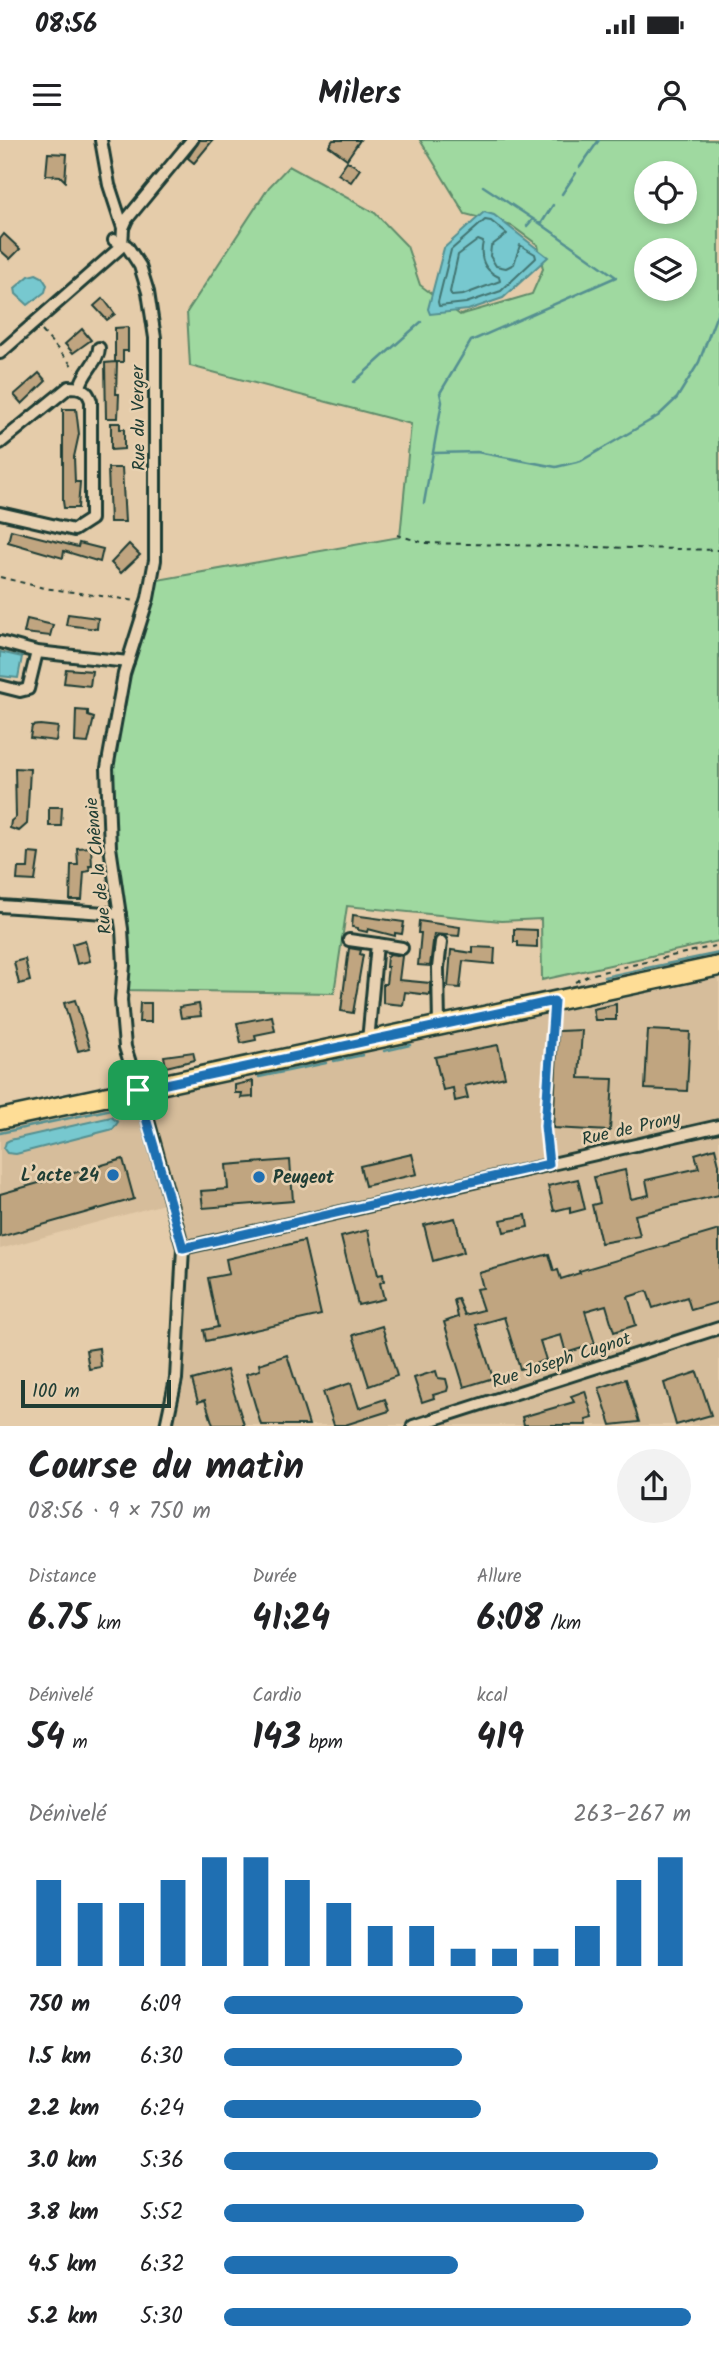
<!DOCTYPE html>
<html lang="fr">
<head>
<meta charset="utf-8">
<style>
	:root { --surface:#fff; --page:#f2f2f2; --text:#202124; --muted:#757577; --accent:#1f6fb2 }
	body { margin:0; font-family:Kalam,sans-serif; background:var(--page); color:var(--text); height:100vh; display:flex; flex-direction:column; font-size:26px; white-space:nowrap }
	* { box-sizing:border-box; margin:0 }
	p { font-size:23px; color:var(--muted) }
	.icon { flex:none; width:38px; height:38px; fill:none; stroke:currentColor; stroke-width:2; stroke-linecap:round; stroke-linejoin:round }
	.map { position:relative; height:1286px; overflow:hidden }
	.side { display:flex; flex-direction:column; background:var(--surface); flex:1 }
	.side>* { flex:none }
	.buttons { position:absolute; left:634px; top:21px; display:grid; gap:14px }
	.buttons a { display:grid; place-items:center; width:63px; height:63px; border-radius:50%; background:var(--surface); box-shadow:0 4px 10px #0003; font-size:35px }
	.scale { position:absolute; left:21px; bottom:18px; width:150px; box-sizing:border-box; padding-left:7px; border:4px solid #1f3d34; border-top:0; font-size:19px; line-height:24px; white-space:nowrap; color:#1f3d34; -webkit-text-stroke:5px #e8d1b1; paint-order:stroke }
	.pin { position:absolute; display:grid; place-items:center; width:60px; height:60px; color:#fff; margin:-30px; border-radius:14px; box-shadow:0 4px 10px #0006 }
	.round { display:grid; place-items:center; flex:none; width:74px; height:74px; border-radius:37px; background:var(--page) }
	.overview { display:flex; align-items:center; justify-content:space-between; height:119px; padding:0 28px }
	h1 { font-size:38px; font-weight:800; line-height:52px }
	.metrics { display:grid; grid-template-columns:repeat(3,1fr); gap:10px; height:119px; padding:7px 28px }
	.metrics div { display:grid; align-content:center }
	.metrics b { font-size:35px; font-weight:800 }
	.metrics small { font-size:19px; font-weight:400 }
	.metrics p { font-size:19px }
	.chart { height:196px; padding:14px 28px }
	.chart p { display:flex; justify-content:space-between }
	.chart svg { width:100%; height:126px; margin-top:7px; stroke:var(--accent); stroke-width:6 }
	ul { padding:0 28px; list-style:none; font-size:23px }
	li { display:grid; grid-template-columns:112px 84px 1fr; align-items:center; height:52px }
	li i { height:18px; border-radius:9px; background:var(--accent) }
	.status { display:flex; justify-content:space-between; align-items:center; height:49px; padding:0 35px; background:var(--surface); direction:ltr }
	.status svg { height:19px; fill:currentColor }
	header { display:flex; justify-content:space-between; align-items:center; height:91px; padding:0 28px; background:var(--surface); font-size:32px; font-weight:800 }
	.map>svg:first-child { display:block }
	.built { fill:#d6bd9b }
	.green { fill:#9fd9a0; stroke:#5f8b6a; stroke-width:2; fill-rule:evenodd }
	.water { fill:#77c8cf; stroke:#549091; stroke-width:2 }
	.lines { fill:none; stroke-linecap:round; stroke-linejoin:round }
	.shore { stroke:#427572; stroke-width:2 }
	.stream { stroke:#549091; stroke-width:2.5 }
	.building { fill:#c0a580; stroke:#1f3d34; stroke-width:2 }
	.service-casing { stroke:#1f3d34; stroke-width:10 }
	.minor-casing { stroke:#1f3d34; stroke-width:16 }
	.primary-casing { stroke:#1f3d34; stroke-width:23 }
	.path { stroke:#1f3d34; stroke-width:2; stroke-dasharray:5 5; stroke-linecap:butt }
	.service { stroke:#e8d1b1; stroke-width:5 }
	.minor { stroke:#e8d1b1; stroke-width:10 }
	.primary { stroke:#fedd96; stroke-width:18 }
	.route-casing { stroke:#fff; stroke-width:14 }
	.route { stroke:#1f6fb2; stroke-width:9 }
	.poi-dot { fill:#1f6fb2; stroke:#e8d1b1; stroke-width:2.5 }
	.labels { text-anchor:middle; stroke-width:5; stroke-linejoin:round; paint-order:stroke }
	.street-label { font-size:18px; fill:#1f3d34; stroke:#e8d1b1 }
	.poi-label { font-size:18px; font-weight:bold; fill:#1f3d34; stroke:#e8d1b1; text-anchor:end }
</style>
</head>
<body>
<div class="status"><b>08:56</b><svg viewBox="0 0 49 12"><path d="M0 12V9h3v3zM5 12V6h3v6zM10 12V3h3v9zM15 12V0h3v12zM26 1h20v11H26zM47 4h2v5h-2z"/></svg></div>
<header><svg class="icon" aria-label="menu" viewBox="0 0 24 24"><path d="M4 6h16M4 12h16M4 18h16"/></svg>Milers<svg class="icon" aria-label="person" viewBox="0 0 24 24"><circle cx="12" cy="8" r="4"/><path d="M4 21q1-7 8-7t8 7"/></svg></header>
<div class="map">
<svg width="719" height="1286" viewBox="0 0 719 1286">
	<rect width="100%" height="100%" fill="#e5ccaa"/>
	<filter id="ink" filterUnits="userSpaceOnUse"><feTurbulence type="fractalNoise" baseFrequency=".0143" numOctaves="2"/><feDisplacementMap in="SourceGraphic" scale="14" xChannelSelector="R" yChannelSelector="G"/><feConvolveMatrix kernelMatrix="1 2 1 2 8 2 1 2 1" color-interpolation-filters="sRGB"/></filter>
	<g filter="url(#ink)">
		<path class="built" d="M719,833V1285H166L172,1263L183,1108L171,1062L0,1109V988L450,895Z"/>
		<path class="green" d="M420,0H719V801L542,840L541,779L501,781L347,766L334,853L121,850L124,825L108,682L113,586L152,441L400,397L411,284L190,226L187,172L269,47L289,26L375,73L407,106L420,145L460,175L532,154L543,129L538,105L512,86L465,74ZM646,33H684V72H646ZM646,110H684V149H646Z"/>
		<g class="water">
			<path d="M484,72L494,75L548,117L503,158L468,170L430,174L428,169L444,108Z"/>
			<path d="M36,134L42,137L47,145L45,152L28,165L16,154L15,148L29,136Z"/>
			<path d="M0,512L22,517L18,538L0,536Z"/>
			<path d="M111,977L118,982L113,989L16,1014L7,1013L4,1009L6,1002L10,1000Z"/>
		</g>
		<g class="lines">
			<g class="shore">
				<path d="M485,80L491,81L507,94L491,106L490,116L496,126L506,128L514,124L520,105L535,114L536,118L501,151L466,163L439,166L438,162L451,110Z"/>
				<path d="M478,100L483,102C479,118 484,130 499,137L500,141L463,155L452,156L450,152L458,115Z"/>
			</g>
			<g class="stream">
				<path d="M580,27L599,0"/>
				<path d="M483,46L533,79"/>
				<path d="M562,54L576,33"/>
				<path d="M527,86L533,79L541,84L553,65"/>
				<path d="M354,242L421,182"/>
				<path d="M434,313L477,312L556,327L581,321L658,276L677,258L699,222L719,169"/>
				<path d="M424,363L442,262L440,253L471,201L616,137L541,84"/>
				<path d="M604,837L719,813"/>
				<path d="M384,911L410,905"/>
				<path d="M334,921L363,915"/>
				<path d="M259,937L326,923"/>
				<path d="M0,993L126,966L131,968L135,974"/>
			</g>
		</g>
		<g class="building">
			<path d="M200,0H213L194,23L188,18Z"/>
			<path d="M333,0H360L347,19L329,6Z"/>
			<path d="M48,13L67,14L65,41L60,36L46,35Z"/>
			<path d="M347,21L360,29L351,42L338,34Z"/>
			<path d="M4,94L20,109L10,119L0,110V99Z"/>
			<path d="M103,158L115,174L107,180L94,166Z"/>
			<path d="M128,187V211H123V222H117L116,254H119L118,278H106L105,223L115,222V188Z"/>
			<path d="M82,189L91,200L73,213L65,204Z"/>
			<path d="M39,233L46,241L22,264L14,255Z"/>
			<path d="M63,269H76L79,294L74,317L75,342H80L78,368H64L63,361Z"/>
			<path d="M111,283H120V289H124V309L111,310Z"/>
			<path d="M108,328H122L125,382H110Z"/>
			<path d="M11,390L78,407L79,403L103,409L100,422L64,411L63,418L8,402Z"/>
			<path d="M129,404L140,415L121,433L111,423Z"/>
			<path d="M68,474L98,478L97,489L66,485Z"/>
			<path d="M27,479L53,485L50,496L24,493Z"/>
			<path d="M66,529L92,531L90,546L64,543Z"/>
			<path d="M76,570L88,571V576L94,578L88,603L75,602Z"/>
			<path d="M40,585L58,587L56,601L30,598L32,586Z"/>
			<path d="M15,628L30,629L27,684L19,691L10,688L11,681L16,677Z"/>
			<path d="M49,667H62L61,686H49Z"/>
			<path d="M91,707L92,726H89L90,731L84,732L82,760H70L71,725H78L77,708Z"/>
			<path d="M29,713L39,714L35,741L17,740L18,728H28Z"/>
			<path d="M353,775L404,782L402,794L395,793V796L368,789L367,792L358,790V788L352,787Z"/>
			<path d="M419,781L460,787L459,796L434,794L430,826L418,825L421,793H418Z"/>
			<path d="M514,789L537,790V807L518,806V802H514Z"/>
			<path d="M85,800L90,821L77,824L72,804Z"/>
			<path d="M473,807L495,808L494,824L463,821L460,848L448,847L451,810L473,813Z"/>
			<path d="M349,808L361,810L360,814L363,815L353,873L341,871Z"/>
			<path d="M390,814L402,816L399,840L430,843V855L405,852L403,865L383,863V844H386L388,827H386L387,817Z"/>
			<path d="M25,819L30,841L19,844L14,822Z"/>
			<path d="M75,860L90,908L78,911L64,863Z"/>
			<path d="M140,863H151V882H139Z"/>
			<path d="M199,864L201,876L181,878L179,867Z"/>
			<path d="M616,864V880H595L593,869Z"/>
			<path d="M272,876L275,891L255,895L256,900L241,903L237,883Z"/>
			<path d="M582,890L579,938L613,939L610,991L553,988L558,891Z"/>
			<path d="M648,890L690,892L687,951L645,949Z"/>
			<path d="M498,905L505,937L465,946L468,958L455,961L453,948L443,950L435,917Z"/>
			<path d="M193,912L195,920L166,927L164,916Z"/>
			<path d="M253,941V957L241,958L242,953H235V945Z"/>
			<path d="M715,1008L719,1024V1055L635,1075L640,1096L601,1103L592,1065L600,1063L594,1037L625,1030L631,1059L649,1055L646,1040L699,1028L695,1014Z"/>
			<path d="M412,1014L417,1034L365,1046L360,1026Z"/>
			<path d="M123,1019L134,1059L0,1097V1054Z"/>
			<path d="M290,1020L293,1061L203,1068L201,1051L228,1049L226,1025Z"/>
			<path d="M578,1039L585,1069L570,1073V1067L554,1071L548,1046Z"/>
			<path d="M526,1075L528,1087L504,1092L501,1080Z"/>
			<path d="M455,1078L464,1112L433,1121L424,1085Z"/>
			<path d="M368,1090L378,1135L383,1134L384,1141L380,1143L384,1159L358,1165L341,1097Z"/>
			<path d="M719,1090V1162L691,1170L687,1157L653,1168L647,1151L628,1157L636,1185L614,1192L606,1165L585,1171L595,1204L566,1213L561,1195L540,1201L546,1220L520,1229L504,1177L476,1185L493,1238L464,1247L444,1182L458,1177L454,1160L458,1159L465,1175L483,1170L476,1149L483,1148L479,1133L549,1114L554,1131L558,1130L561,1139L580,1133L579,1131Z"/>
			<path d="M304,1101L321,1175L206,1201L204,1190L218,1187L208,1138L229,1134L226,1119Z"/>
			<path d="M382,1186L397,1236L369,1246L353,1195Z"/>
			<path d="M99,1208L101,1227L89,1229L86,1210Z"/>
			<path d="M287,1215L309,1285H261L246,1234L260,1230L259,1224Z"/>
			<path d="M227,1230L244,1285H213L205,1260L198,1262L192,1240Z"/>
			<path d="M436,1231L438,1238L446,1239L448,1247L447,1251L433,1255L434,1258L422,1262L414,1238Z"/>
			<path d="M697,1232L711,1275L676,1285L664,1243Z"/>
			<path d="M626,1239L639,1282L611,1285L599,1248Z"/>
			<path d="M351,1243L359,1268L385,1259L389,1271L345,1285H334L323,1252Z"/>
			<path d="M585,1251L593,1278L586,1280L587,1285H524L522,1277L574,1262L571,1256Z"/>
		</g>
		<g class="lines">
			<defs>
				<path id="service" d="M549,1024L546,987L554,864"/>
				<g id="minor">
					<path d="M123,88L127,79L192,0"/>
					<path d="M114,100L127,106L140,126L148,152L155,198V420L148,458L124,534L107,628L110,707L122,789L124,825L121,860L125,907L148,980L183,1108L176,1239L166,1286"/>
					<path d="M0,213L122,106L123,88L109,45L101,0"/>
					<path d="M80,247C83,232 99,221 99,208"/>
					<path d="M0,303L69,247C81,247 87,249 91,261V379L74,390L0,373"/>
					<path d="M0,502L37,512L128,522"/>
					<path d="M0,546L20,551L28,549L37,512"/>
					<path d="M0,766L120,774"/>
					<path d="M349,800L377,804L368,901"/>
					<path d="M377,804L402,808"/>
					<path d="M439,886L438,828L441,802"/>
					<path d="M183,1108L719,986"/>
					<path d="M413,1286L719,1188"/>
				</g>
				<path id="primary" d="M0,979L719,826"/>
			</defs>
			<use href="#service" class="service-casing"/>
			<use href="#minor" class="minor-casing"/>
			<use href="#primary" class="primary-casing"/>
			<g class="path">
				<path d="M42,191L75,229"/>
				<path d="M397,395L425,403L719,410"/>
				<path d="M0,437L44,448L137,461"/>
				<path d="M575,842L589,835L719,805"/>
			</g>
			<use href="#service" class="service"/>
			<use href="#minor" class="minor"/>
			<use href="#primary" class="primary"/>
		</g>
	</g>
	<g class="lines" filter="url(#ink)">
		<defs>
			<path id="route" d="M554,861L545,986L549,1024L183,1108L138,950Z"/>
		</defs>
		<use href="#route" class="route-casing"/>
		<use href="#route" class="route"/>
	</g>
	<g class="poi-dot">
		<circle cx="113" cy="1035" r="7"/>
		<circle cx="259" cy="1037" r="7"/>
	</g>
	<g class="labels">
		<g class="street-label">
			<text transform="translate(138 278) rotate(-91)" y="6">Rue du Verger</text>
			<text transform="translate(98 726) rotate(-96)" y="6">Rue de la Chênaie</text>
			<text transform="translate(631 988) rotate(-13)" y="6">Rue de Prony</text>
			<text transform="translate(561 1220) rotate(-18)" y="6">Rue Joseph Cugnot</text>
		</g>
		<g class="poi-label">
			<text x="99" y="1041">L’acte 24</text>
			<text x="273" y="1043" text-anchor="start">Peugeot</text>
		</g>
	</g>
</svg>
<div class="buttons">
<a><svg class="icon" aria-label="locate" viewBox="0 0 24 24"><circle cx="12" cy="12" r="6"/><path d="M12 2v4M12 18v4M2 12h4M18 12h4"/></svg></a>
<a><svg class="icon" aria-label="layers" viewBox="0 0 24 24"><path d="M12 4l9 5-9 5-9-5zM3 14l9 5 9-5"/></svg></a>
</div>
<div class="scale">100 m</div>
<div class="pin" style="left:138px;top:950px;background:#1e9e55"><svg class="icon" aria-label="arrive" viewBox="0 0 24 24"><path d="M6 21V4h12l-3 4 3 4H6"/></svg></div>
</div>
<section class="side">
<div class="overview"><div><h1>Course du matin</h1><p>08:56 · 9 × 750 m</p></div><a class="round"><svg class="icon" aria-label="share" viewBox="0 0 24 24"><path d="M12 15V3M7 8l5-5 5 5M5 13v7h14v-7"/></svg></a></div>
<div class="metrics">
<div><p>Distance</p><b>6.75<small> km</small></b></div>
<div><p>Durée</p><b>41:24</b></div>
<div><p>Allure</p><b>6:08<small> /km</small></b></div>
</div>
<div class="metrics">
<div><p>Dénivelé</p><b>54<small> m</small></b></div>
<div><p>Cardio</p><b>143<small> bpm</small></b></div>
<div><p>kcal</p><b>419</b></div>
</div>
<div class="chart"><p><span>Dénivelé</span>263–267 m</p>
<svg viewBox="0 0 160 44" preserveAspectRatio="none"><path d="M5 44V14M15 44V22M25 44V22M35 44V14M45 44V6M55 44V6M65 44V14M75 44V22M85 44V30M95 44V30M105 44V38M115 44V38M125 44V38M135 44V30M145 44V14M155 44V6"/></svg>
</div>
<ul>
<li><b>750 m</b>6:09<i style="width:64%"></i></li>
<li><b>1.5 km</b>6:30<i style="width:51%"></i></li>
<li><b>2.2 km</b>6:24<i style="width:55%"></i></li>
<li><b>3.0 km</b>5:36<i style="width:93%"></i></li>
<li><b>3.8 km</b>5:52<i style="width:77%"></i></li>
<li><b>4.5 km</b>6:32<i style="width:50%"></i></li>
<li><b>5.2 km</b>5:30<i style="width:100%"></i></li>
</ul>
</section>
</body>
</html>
